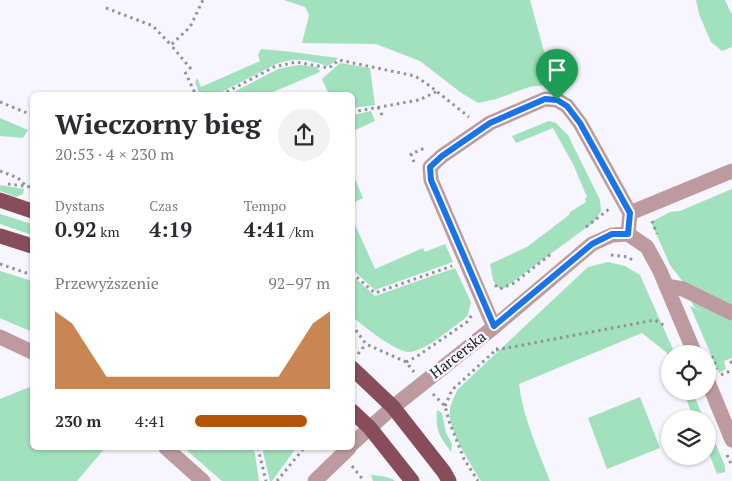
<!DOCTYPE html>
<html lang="pl">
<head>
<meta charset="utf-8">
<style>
	:root { --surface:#fff; --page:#f2f2f3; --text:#2b2b33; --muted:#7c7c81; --accent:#b45309 }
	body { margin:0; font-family:"PT Serif",serif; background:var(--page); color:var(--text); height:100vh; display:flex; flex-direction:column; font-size:19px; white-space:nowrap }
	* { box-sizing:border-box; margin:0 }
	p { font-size:16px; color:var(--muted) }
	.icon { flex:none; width:28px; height:28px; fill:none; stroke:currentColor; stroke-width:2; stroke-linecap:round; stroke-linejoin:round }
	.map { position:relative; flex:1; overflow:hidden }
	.panel { position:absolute; left:30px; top:92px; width:325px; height:358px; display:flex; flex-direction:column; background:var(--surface); border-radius:8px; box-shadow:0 1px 4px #0004 }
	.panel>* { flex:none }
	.tools { position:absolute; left:661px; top:345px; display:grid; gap:10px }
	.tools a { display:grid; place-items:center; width:55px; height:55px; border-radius:50%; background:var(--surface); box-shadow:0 1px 4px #0004; font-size:25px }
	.pin { position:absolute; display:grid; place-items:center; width:42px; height:42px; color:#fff; margin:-51px -21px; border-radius:50% 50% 50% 0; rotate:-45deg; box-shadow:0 0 5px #0007 }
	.pin .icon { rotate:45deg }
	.round { display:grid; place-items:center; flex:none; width:52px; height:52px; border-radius:26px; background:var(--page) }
	.head { display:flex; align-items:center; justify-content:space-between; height:85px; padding:0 25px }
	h1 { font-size:28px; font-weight:600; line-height:38px }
	.figures { display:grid; grid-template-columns:repeat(3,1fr); gap:8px; height:85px; padding:5px 25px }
	.figures div { display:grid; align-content:center }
	.figures b { font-size:21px; font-weight:600 }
	.figures small { font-size:14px; font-weight:400 }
	.figures p { font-size:14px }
	.chart { height:140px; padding:10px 25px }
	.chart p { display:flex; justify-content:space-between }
	.chart svg { width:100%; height:90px; margin-top:5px; fill:var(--accent); opacity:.7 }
	ul { padding:0 25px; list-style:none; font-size:16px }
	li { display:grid; grid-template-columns:80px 60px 1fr; align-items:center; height:38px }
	li i { height:12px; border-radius:6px; background:var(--accent) }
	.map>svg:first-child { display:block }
	.green { fill:#a2e1bd }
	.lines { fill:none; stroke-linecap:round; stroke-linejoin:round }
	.path { stroke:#929098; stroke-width:3; stroke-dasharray:2.5 4; stroke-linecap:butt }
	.minor { stroke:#bd9aa0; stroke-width:15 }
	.major { stroke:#884d5a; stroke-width:15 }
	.route-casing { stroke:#fff; stroke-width:10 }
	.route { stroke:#1a73e8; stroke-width:6 }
	.labels { text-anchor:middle; stroke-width:5; stroke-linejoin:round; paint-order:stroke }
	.street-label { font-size:15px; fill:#19181e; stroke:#f7f5fd }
</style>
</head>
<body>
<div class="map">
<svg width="732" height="481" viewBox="0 0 732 481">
	<rect width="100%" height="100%" fill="#f7f5fd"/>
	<g class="green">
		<path d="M284,0H530L543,48L554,75L552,83L545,85L529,87L496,99L478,103L460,92L420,61L376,44L302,43L309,15L305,7Z"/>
		<path d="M696,0H725L731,13H732V47L722,51L711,42L699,14Z"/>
		<path d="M261,49L284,51L338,58L333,63L327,66C306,59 295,57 274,65L216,95H200L195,82L197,78L201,87L260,61L258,55Z"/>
		<path d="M340,63L370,68L375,105L353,108L352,95H329L322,79Z"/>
		<path d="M301,65L317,67L320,72L266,95H228L278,69L293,66Z"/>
		<path d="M371,111L375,121L353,131V115Z"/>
		<path d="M0,118L28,130L23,138L0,136Z"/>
		<path d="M549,121L556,123L568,135L600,200L601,211L594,222L503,289L497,287L493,280L490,264L527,247L569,215L570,212L586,202L585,199L587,197L573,164L553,128L516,143L512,136Z"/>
		<path d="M353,174L363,198L353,203L352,175Z"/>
		<path d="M0,185L24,189L23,194L16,197L0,191Z"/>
		<path d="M732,189V358L724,361L726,369L719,373L690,306L702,311L694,307L683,282L670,265L651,222L670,212L680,211Z"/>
		<path d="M0,214L32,224V235L0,224Z"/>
		<path d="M352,218L375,269L423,248L425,252L445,244L453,262L375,290L353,270Z"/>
		<path d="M608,262L625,266L640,275L675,354H670V360L667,353L642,333L519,384C523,418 538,450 550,481H481C471,465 446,427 450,409C451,403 455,396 457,390L588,267Z"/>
		<path d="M455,268L471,302L468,315L463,320C450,329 424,352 409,352C396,352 363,326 353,317V276L375,296Z"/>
		<path d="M0,271L32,281V332L0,318Z"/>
		<path d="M32,386V448H105L77,481H0V399Z"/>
		<path d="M683,391H692L704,419H694Z"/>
		<path d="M640,397L660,448L607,469L588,418Z"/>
		<path d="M437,410L442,413L446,433L452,444L451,452C440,436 435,431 437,410Z"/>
		<path d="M708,426L725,466V472L717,474L708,451Z"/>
		<path d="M184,448H254L259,481H222Z"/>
		<path d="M262,448H296L272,481H270Z"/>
		<path d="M371,475C379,476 388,476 395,481H373Z"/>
	</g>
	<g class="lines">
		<g class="path">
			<path d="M106,8L153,26L171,45"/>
			<path d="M191,69L171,45L190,27L203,0"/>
			<path d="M185,72L196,95"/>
			<path d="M221,95L274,67L296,62L329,68L339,60L415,76L430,86L469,117"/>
			<path d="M0,102L32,115"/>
			<path d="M378,107L383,117"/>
			<path d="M352,112L419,100L438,91"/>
			<path d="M414,162L411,154L425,148"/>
			<path d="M0,171L18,178L26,186"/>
			<path d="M8,184L32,187"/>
			<path d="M652,221L657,234"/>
			<path d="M586,227L609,209V207"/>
			<path d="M611,255L628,257L635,262"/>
			<path d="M0,264L32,275"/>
			<path d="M352,273L375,293L452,266"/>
			<path d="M495,285L500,289L514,283L551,254"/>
			<path d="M352,325L366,344L406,362L414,372"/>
			<path d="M496,350L655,320L665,326"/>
			<path d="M358,354L366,344"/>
			<path d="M712,356L717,369"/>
			<path d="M406,362L416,357L467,322L472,315"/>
			<path d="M732,362H731L732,364"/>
			<path d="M721,375L732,370"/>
			<path d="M433,394L445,406L449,421L464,459L478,481"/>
			<path d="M445,406L452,390L498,348"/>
			<path d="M258,448L266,481"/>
			<path d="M727,455L732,466"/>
			<path d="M352,466L364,481"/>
			<path d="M277,481L304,448"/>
		</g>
		<g class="minor">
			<path d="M630,213L732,171"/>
			<path d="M666,286L683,289L732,313"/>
			<path d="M494,327L431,180L430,167L442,156L490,123L545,99L557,100L567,106L580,123L630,213L628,234"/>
			<path d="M0,337L32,352"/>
			<path d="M708,382L732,440"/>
			<path d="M352,444L393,407L494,327L592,244L612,235L628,234L647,247L660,271L695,354"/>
			<path d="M166,448L203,481"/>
			<path d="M315,481L349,448"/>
		</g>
		<g class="major">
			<path d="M0,200L32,211"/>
			<path d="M0,236L32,246"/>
			<path d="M352,368L393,407L444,472L449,481"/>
			<path d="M352,411L370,428L412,481"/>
		</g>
	</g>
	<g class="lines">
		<defs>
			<path id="route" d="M545,99L557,100L567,106L580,123L630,213L628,234H612L592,244L494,326L431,180L430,167L442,156L490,123Z"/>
		</defs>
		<use href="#route" class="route-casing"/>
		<use href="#route" class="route"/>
	</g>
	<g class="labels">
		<g class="street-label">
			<text transform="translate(458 355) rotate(-38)" y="5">Harcerska</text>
		</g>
	</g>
</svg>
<div class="tools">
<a><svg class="icon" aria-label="locate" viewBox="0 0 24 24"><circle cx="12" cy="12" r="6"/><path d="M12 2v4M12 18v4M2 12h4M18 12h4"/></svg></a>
<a><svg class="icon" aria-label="layers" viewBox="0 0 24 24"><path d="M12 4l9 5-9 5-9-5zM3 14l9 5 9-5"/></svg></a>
</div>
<div class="pin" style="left:557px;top:100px;background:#1e9e55"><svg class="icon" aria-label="arrive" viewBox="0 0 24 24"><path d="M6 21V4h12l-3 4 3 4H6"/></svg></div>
<section class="panel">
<div class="head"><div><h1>Wieczorny bieg</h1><p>20:53 · 4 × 230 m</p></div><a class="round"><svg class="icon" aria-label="share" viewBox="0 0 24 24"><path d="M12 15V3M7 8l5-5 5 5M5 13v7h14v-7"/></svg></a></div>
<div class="figures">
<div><p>Dystans</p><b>0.92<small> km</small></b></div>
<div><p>Czas</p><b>4:19</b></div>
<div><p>Tempo</p><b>4:41<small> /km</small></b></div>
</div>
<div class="chart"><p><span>Przewyższenie</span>92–97 m</p>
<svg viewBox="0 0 160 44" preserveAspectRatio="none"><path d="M0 44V6L10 12L20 25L30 38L40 38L50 38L60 38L70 38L80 38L90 38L100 38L110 38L120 38L130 38L140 25L150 12L160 6V44z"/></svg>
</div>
<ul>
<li><b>230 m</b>4:41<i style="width:83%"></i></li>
</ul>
</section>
</div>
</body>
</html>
